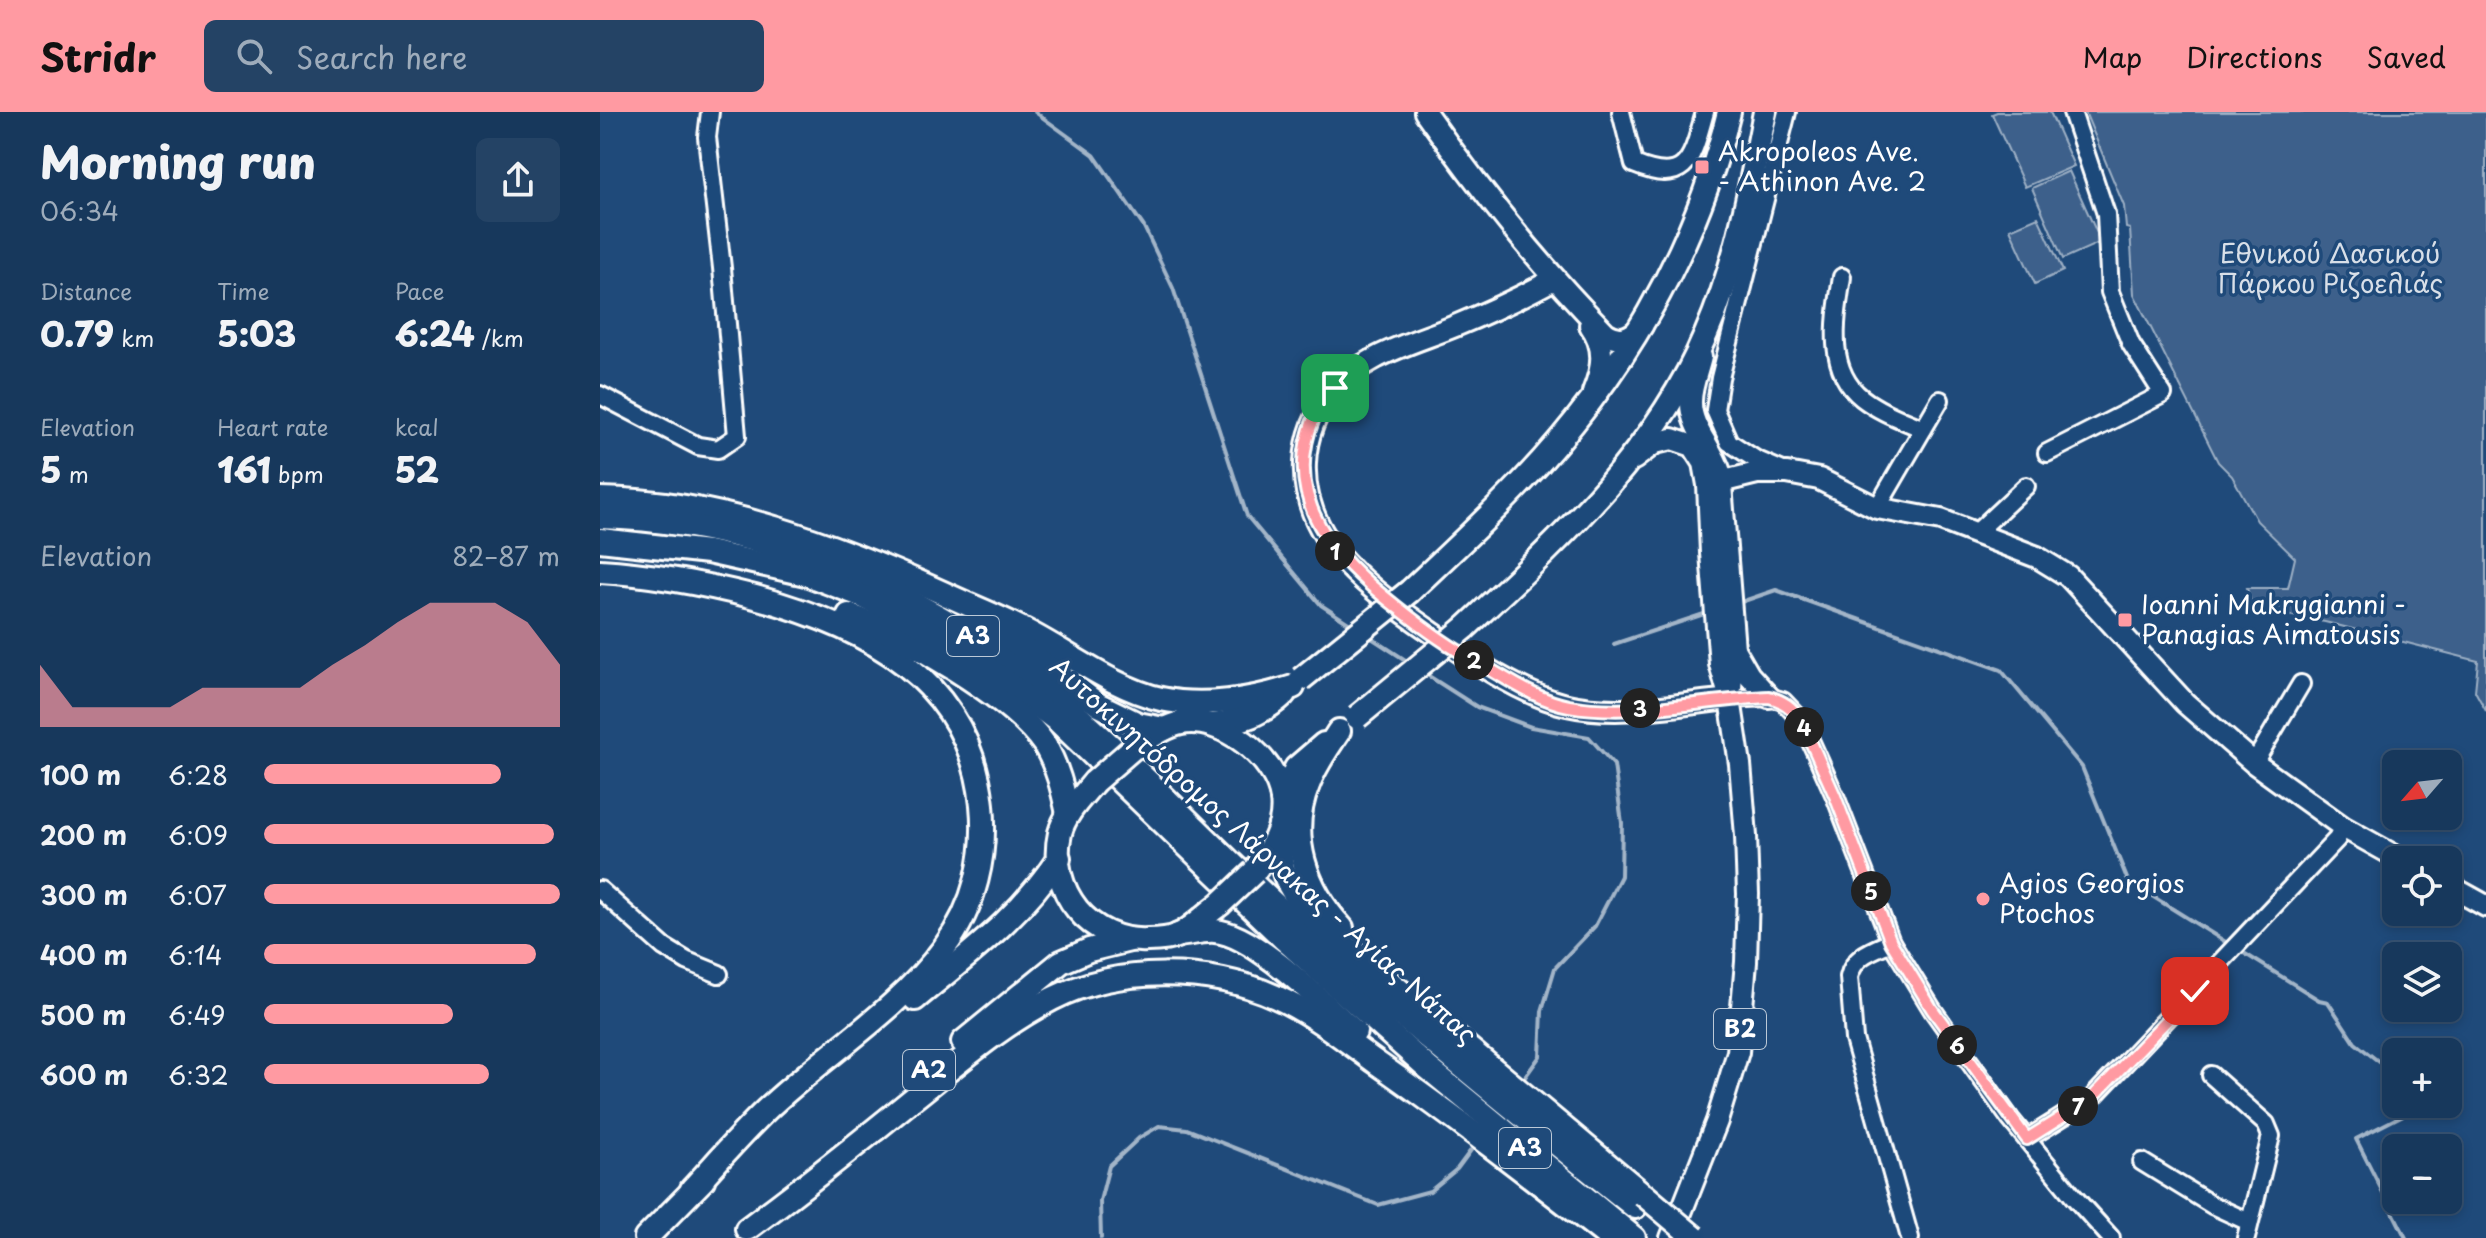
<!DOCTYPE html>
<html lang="en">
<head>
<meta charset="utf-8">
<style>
	:root { --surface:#17385c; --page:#244365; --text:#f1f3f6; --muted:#9eacbb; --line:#365272; --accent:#ff9aa2 }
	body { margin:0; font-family:"Playpen Sans",sans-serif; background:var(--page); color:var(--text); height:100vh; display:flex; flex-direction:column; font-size:30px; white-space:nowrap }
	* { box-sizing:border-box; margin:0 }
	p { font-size:26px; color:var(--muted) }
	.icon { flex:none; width:44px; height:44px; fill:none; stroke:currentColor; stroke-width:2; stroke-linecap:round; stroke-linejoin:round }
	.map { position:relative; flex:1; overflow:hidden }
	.panel { display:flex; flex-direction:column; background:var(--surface); width:600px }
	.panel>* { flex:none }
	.needle { width:52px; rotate:242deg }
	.fabs { position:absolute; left:1782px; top:638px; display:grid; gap:16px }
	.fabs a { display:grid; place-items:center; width:80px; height:80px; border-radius:12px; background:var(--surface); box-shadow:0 4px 12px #0003,0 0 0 2px var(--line); font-size:40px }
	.pin { position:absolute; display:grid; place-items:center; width:68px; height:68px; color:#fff; margin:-34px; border-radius:16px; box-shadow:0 4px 12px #0006 }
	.km { position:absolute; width:40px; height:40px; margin:-20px; border-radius:50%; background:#222; color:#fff; font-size:22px; line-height:40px; text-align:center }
	.round { display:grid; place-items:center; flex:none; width:84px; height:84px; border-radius:12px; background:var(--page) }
	.overview { display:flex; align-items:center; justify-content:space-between; height:136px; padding:0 40px }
	h1 { font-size:44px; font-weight:800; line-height:60px }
	.stats { display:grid; grid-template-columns:repeat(3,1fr); gap:12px; height:136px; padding:8px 40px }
	.stats div { display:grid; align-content:center }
	.stats b { font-size:34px; font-weight:800 }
	.stats small { font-size:22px; font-weight:400 }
	.stats p { font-size:22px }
	.chart { height:224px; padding:16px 40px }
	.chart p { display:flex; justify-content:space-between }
	.chart svg { width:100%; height:144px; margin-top:8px; fill:var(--accent); opacity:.7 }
	ul { padding:0 40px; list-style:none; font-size:26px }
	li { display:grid; grid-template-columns:128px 96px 1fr; align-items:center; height:60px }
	li i { height:20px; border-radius:10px; background:var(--accent) }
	header { display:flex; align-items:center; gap:48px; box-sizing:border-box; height:112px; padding:0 40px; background:var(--accent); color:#111 }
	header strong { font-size:38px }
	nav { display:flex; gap:44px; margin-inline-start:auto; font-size:28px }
	.search { width:560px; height:72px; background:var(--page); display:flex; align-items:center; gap:20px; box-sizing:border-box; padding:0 28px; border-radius:12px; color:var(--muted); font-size:30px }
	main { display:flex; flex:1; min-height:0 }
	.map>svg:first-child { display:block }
	.green { fill:#3c618b; stroke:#9eb0c5; stroke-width:2 }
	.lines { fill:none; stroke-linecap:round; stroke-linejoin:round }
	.stream { stroke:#a3b5c8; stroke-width:4 }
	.minor-casing { stroke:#fff; stroke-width:22 }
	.major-casing { stroke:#fff; stroke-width:26 }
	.highway-casing { stroke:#fff; stroke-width:28 }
	.minor { stroke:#1f4a7a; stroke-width:16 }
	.major { stroke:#1f4a7a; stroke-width:20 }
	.highway { stroke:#1f4a7a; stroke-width:22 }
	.highway-bridge-casing { stroke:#fff; stroke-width:28; stroke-linecap:butt }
	.highway-bridge { stroke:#1f4a7a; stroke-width:22 }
	.route-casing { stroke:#fff; stroke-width:16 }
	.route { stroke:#ff9aa2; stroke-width:10 }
	.poi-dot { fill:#ff9aa2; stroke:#1f4a7a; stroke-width:3 }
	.labels { text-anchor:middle; stroke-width:7; stroke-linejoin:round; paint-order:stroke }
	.shield { fill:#1f4a7a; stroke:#bcc9d7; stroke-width:2 }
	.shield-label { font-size:24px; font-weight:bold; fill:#fff }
	.poi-label { font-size:26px; fill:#fff; stroke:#1f4a7a; text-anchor:start }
	.park-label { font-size:26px; fill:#d8dfe8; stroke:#1f4a7a }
	.street-label { font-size:26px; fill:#fff; stroke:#1f4a7a }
</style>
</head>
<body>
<header>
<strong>Stridr</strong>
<div class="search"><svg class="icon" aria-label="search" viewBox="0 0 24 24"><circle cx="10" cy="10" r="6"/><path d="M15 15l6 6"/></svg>Search here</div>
<nav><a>Map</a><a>Directions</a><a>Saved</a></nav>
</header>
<main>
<section class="panel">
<div class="overview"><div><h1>Morning run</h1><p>06:34</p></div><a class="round"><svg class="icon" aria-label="share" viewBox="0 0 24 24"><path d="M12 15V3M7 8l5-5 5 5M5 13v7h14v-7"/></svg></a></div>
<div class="stats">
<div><p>Distance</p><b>0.79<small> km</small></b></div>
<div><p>Time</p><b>5:03</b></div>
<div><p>Pace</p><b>6:24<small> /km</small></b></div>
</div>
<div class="stats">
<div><p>Elevation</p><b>5<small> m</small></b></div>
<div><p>Heart rate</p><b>161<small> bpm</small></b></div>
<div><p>kcal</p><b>52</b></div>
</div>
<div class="chart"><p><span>Elevation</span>82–87 m</p>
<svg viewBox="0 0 160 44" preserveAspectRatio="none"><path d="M0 44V25L10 38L20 38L30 38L40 38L50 32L60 32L70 32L80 32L90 25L100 19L110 12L120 6L130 6L140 6L150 12L160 25V44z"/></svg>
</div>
<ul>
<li><b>100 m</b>6:28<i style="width:80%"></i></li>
<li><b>200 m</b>6:09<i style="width:98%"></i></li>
<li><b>300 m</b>6:07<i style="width:100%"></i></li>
<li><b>400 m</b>6:14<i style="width:92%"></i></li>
<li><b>500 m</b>6:49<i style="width:64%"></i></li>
<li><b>600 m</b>6:32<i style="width:76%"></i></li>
</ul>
</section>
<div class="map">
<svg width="1886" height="1126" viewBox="0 0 1886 1126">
	<rect width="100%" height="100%" fill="#1f4a7a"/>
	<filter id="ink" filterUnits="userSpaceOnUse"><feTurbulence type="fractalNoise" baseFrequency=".0125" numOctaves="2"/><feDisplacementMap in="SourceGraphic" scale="16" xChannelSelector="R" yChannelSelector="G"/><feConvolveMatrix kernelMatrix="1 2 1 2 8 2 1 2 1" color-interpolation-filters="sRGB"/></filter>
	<g filter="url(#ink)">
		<g class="green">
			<path d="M1397,0H1450L1474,54L1425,75L1392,2Z"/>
			<path d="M1485,0H1886V599L1875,579L1878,549L1725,510L1656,497L1651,491L1647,476H1688L1695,446L1657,409L1632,364L1618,350L1534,182L1530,117L1526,116L1524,94Z"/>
			<path d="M1469,59L1501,130L1463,147L1432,76Z"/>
			<path d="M1438,105L1463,159L1435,172L1410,117Z"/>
		</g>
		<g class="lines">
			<g class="stream">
				<path d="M435,0L494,43L544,115L573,176L647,404L721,493L753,514"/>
				<path d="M1138,491L1176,478L1401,558L1482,655L1528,769L1632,834"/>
				<path d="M767,523L810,551"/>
				<path d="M1014,532L1110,500"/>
				<path d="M824,561L877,595L931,615L989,625L1014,653L1022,711L1021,764L995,814L955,856L942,899L940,944L920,972"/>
				<path d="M1639,838L1719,888L1728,890L1755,931L1796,963"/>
				<path d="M501,1126L500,1089L509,1054L539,1026L559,1014L587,1017L778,1093L830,1079L857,1057L877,1030"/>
				<path d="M1806,1126L1756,1027L1811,999L1810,992"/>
			</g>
			<defs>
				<g id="minor">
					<path d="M1021,0L1034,52C1089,75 1092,45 1105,0"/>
					<path d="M1242,165C1236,205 1225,257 1262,286C1280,300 1303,308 1323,317"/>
					<path d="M0,283L98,334L118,337L137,324L122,156L107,25L110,0"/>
					<path d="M1447,341L1563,282L1531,232L1510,180L1506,102L1472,0"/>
					<path d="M1183,359L1155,347L1129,330L1115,298L1120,266L1187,0"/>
					<path d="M1277,396L1340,288"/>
					<path d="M1377,420L1426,374"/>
					<path d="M1130,587L1169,585L1183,589L1201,608L1235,684L1291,830L1332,897L1411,1008L1473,1084L1511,1126"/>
					<path d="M1654,651L1701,572"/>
					<path d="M0,778L64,835L87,849L119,862"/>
					<path d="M1291,830C1273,838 1254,843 1249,865L1254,927L1310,1126"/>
					<path d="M1611,963L1666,1012L1671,1024L1646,1126"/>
					<path d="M1427,1027L1491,987L1737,727L1743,715"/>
					<path d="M1542,1050L1612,1093L1649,1110"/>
				</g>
				<g id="major">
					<path d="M825,0C880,78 939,153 1006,221C1020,230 1030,226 1042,214"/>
					<path d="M954,167C922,185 889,200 855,214C814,231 762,243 733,279C716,300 706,323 705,351C701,431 775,481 834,522C869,547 925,584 967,593C1019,605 1078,592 1130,587"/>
					<path d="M990,213C1006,235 1003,256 993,280"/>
					<path d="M1101,245C1098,259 1091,274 1091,289C1090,315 1112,335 1120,360L1134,537L1131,576"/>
					<path d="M1034,347L1055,331L1072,327L1093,334L1104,351L1108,373L1111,441L1120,552L1130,587L1140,652L1146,724L1148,782L1146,850L1138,940L1117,1009L1071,1126"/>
					<path d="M1108,373L1157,361H1187L1219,367L1277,396L1341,408L1437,445L1468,464L1585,591L1654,651L1743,715L1802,748"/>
					<path d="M1134,537L1149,563L1169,585"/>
					<path d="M1848,773L1886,794"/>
				</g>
				<g id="highway">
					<path d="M0,387C120,389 235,432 343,481C368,493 395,503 420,516C465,538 512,576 561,587C603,596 653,588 693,575"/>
					<path d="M0,405C168,409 344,488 470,597C547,664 616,740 692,808C803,908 919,1002 1035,1095"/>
					<path d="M0,428L108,440L206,462L258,482L323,515L380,550L459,610L684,827L828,956L1034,1126"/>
					<path d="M0,459C52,462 104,472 155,485C266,515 369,566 382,693C387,744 375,794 344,836C297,900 224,943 166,998C140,1023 116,1051 92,1077"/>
					<path d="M810,479C847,444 884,410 919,373C1019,269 1095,141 1129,0"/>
					<path d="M249,503C302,522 412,585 444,632C457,653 463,678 468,702"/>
					<path d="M865,516C957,430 1056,341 1106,222C1137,151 1150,76 1165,0"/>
					<path d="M399,518L499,593L538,612L564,617"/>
					<path d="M614,613C642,609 663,602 684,582"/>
					<path d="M739,619C728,636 715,653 708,673C687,724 706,777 742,816"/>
					<path d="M532,637C548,627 563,615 581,611C621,603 677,646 682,687C686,716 670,738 654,760"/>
					<path d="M494,670C481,686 465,701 460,721C447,779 490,831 548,828C557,828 570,827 579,823C593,816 606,802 619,793"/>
					<path d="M682,687L696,656L724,632"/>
					<path d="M680,714C678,757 685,774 713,806L1039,1079"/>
					<path d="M578,823C590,822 604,818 615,819C655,822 724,893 755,920"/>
					<path d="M315,887C370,841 418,807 459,746"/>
					<path d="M363,930L461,850L489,838L530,828"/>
					<path d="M147,1117C204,1075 259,1031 314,986C358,951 401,913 452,887C517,854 609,855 676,885C712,901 745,928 777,951C857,1007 933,1066 1010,1126"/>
					<path d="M46,1126L103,1068"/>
				</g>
			</defs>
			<use href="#minor" class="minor-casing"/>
			<use href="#major" class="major-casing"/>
			<use href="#highway" class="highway-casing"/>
			<use href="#minor" class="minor"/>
			<use href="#major" class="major"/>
			<use href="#highway" class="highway"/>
			<defs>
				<g id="highway-bridge">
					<path d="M701,567L810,479"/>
					<path d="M757,605L865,516"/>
					<path d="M494,670L532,637"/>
					<path d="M619,793L654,760"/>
					<path d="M1043,1082L1095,1126"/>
				</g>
			</defs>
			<use href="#highway-bridge" class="highway-bridge-casing"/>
			<use href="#highway-bridge" class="highway-bridge"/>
		</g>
	</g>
	<g class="lines" filter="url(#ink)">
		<defs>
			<path id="route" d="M735,276C728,286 719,296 714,306C680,389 736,448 797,495C822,515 848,534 877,550C906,566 936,588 969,594C1032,605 1105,588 1169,585C1184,589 1191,595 1201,608L1235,684L1291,830L1332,897L1427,1027L1491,987L1595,879"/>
		</defs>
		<use href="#route" class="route-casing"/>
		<use href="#route" class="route"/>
	</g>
	<g class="poi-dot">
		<rect x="1094" y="47" width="16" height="16" rx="4"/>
		<rect x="1517" y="500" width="16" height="16" rx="4"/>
		<circle cx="1383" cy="787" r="8"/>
	</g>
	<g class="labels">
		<g class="shield">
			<rect x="347" y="504" width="52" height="40" rx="6"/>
			<rect x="1114" y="897" width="52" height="40" rx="6"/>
			<rect x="303" y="938" width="52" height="40" rx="6"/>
			<rect x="899" y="1016" width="52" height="40" rx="6"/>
		</g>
		<g class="shield-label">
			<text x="373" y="532">A3</text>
			<text x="1140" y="925">B2</text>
			<text x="329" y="966">A2</text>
			<text x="925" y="1044">A3</text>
		</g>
		<g class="poi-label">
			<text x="1118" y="49">Akropoleos Ave.<tspan x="1118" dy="30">- Athinon Ave. 2</tspan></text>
			<text x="1541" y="502">Ioanni Makrygianni -<tspan x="1541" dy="30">Panagias Aimatousis</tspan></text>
			<text x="1399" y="781">Agios Georgios<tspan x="1399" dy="30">Ptochos</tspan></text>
		</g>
		<g class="park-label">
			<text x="1730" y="151">Εθνικού Δασικού<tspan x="1730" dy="30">Πάρκου Ριζοελιάς</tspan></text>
		</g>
		<g class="street-label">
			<text transform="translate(663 739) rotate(42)" y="9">Αυτοκινητόδρομος Λάρνακας - Αγίας Νάπας</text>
		</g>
	</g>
</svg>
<div class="fabs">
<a><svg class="needle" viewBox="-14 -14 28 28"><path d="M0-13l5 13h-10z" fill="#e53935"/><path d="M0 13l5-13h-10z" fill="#9eacbb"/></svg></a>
<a><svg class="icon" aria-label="locate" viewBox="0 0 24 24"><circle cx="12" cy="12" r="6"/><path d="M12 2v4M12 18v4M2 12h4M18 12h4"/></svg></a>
<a><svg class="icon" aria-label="layers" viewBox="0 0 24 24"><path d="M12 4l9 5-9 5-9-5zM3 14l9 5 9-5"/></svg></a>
<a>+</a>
<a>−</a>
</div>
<div class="pin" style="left:735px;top:276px;background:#1e9e55"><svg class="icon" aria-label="arrive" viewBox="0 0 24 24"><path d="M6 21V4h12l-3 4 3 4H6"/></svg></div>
<div class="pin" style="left:1595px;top:879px;background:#d93025"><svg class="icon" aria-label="check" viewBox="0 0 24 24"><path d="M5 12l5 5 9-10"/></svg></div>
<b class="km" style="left:735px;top:439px">1</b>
<b class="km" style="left:874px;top:548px">2</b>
<b class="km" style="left:1040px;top:596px">3</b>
<b class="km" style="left:1204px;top:615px">4</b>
<b class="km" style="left:1271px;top:779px">5</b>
<b class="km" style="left:1357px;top:933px">6</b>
<b class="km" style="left:1478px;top:994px">7</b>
</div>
</main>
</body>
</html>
